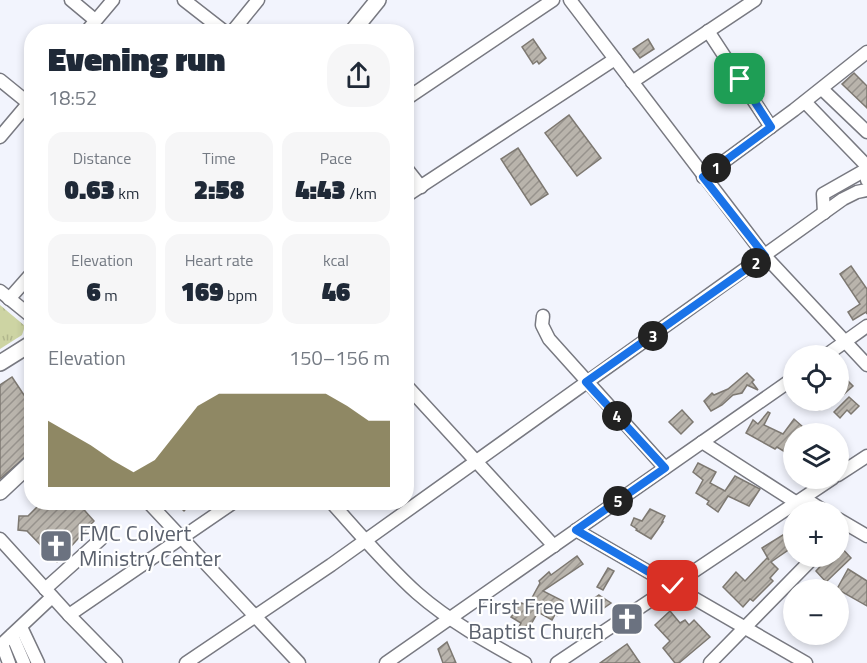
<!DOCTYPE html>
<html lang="en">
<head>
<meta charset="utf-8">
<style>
	:root { --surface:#fff; --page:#f6f6f7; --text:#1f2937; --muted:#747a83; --accent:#615623 }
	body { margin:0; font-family:"Titillium Web",sans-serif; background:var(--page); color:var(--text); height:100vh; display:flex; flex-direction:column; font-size:22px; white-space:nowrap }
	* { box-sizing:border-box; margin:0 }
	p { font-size:20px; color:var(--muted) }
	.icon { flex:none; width:33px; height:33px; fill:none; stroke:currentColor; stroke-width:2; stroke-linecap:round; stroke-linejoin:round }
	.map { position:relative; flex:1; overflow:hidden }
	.details { position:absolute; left:24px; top:24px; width:390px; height:486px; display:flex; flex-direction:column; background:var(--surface); border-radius:24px; box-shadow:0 3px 9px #0003 }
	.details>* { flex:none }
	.buttons { position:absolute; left:783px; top:345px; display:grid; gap:12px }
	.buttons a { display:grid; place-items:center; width:66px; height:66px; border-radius:50%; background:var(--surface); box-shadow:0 3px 9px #0003; font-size:30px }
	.pin { position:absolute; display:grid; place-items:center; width:51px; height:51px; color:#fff; margin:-26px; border-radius:12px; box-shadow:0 3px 9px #0006 }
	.km { position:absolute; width:30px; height:30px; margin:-15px; border-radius:50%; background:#222; color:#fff; font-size:16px; line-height:30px; text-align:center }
	.round { display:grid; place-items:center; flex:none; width:63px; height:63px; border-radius:24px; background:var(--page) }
	.overview { display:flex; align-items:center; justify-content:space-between; height:102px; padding:0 24px }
	h1 { font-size:33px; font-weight:800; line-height:45px }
	.figures { display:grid; grid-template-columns:repeat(3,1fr); gap:9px; height:102px; padding:6px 24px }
	.figures div { display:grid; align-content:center; border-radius:15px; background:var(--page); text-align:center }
	.figures b { font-size:26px; font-weight:800 }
	.figures small { font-size:16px; font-weight:400 }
	.figures p { font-size:16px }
	.chart { height:168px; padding:12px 24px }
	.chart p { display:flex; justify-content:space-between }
	.chart svg { width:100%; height:108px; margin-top:6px; fill:var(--accent); opacity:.7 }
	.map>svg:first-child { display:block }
	.park { fill:url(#park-tufts) }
	.building { fill:url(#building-hatch); stroke:#7d7871; stroke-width:1.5 }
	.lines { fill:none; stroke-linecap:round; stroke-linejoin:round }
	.minor-casing { stroke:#787981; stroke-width:15 }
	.major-casing { stroke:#787981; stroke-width:18 }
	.minor { stroke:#fff; stroke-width:12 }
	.major { stroke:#fff; stroke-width:15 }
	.route-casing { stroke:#fff; stroke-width:12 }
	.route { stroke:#1a73e8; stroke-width:8 }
	.labels { text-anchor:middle; stroke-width:4.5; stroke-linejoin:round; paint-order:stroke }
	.worship-label { font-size:22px; fill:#5b616d; stroke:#fff; text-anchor:start }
</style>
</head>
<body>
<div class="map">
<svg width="867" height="663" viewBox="0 0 867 663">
	<defs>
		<pattern id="park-tufts" width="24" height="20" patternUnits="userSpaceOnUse" patternTransform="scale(1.5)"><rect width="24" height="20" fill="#cdd4a3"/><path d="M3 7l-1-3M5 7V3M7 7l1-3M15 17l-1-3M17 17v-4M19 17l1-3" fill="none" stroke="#b1b78d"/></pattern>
		<pattern id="building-hatch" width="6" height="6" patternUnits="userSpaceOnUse" patternTransform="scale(1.5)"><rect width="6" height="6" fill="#b9b4ac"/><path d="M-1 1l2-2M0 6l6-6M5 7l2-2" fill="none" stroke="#97938d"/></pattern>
	</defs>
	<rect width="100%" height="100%" fill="#f2f4fd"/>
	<path class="park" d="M0,305L25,326L22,335L0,349Z"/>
	<g class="building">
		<path d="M533,39L546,58L539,64L537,61L533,64L522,47Z"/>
		<path d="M648,39L654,49L640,58L633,49Z"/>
		<path d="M854,73L867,86V108L842,84Z"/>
		<path d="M569,115L601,158L577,176L545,133Z"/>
		<path d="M518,148L548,194L531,205L501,159Z"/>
		<path d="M851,266L867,289V314L866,312L853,320L848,312L860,304L840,274Z"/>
		<path d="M747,373L754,380L752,382L758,390L747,385L742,393L733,395L722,405L711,411L704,401L712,393L714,395L728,389Z"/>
		<path d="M12,377L32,407V451L0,479V385Z"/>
		<path d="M844,377L853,386L844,394L838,389V382Z"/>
		<path d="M849,397L859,406L851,414L847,410L840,418L834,412Z"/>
		<path d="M811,400H829L831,406L819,410L815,407Z"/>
		<path d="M682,410L693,422L681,434L669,422Z"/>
		<path d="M768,412L770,413L764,425L783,434L794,419L803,427L798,434H794V450L790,455L777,447L775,449L746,433L753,420L758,424Z"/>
		<path d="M698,463L716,472L710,483L725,491L735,476L760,489L749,506L728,496L718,512L707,504L709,501L696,493L703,480L693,472Z"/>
		<path d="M42,502H77L94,521L57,562L27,531L18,530L19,516H28Z"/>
		<path d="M175,502H192L184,511Z"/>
		<path d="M650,509L665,516L662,522H663L651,539L636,530L637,529L631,525L634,518L642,521Z"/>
		<path d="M794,528V546L771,562L778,569L770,578L773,581L753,601L750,599L743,607L723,587L736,572L745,581L767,558L769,560L762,548Z"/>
		<path d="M838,544L851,558L826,582L816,571L830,556H838Z"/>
		<path d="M577,556L583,564L543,591L563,601L557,615L556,613L552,620L538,612L525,635L517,631L521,623L511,617L516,611L510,608L514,601L528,605L540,583L539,581L549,572L551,575Z"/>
		<path d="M608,568L614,571L603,590L597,587Z"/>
		<path d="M848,569L867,581V606L837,589Z"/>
		<path d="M599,595L611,603L594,615L586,604Z"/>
		<path d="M670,611L680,623L685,620L689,625L694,620L710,637L679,663H675L663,648L670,641L655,625Z"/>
		<path d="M447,642L456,663H443L438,649Z"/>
		<path d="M627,644L640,663H600Z"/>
	</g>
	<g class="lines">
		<defs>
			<g id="minor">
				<path d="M71,0L95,20"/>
				<path d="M184,0L225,32"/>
				<path d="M570,0L765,256L867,365"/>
				<path d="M708,31L771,127"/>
				<path d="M86,32L113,0"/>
				<path d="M232,32L258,0"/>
				<path d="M0,80L32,106"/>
				<path d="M632,82L755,0"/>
				<path d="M822,89L867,132"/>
				<path d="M406,99L553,0"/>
				<path d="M805,102L865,164L867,180"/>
				<path d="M0,137L32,99"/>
				<path d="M406,168L421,187"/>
				<path d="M703,177L794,110L867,52"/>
				<path d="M406,196L615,59"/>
				<path d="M824,213L823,194L867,169"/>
				<path d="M0,291L32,317"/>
				<path d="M9,299L32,273"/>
				<path d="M543,316L542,325L549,339L665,468"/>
				<path d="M825,356L867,326"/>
				<path d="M406,385L554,546"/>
				<path d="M702,442L797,503"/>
				<path d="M838,475L867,456"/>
				<path d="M804,498L826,512"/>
				<path d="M148,502L299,663"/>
				<path d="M331,502C359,533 386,565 417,593C449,621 487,642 525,663"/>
				<path d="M838,519L867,536"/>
				<path d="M576,530L806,663"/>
				<path d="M0,539L69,615L116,663"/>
				<path d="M45,589L101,539"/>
				<path d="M69,615L234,502"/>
				<path d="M21,627L38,663"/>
				<path d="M12,635L24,663"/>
				<path d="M9,663L2,644L52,597"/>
				<path d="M186,663L331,565L843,199L857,192L867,190"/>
				<path d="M386,663L794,378"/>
				<path d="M557,663L833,478"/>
				<path d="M710,663L815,556"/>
			</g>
			<g id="major">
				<path d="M352,32L378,0"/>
				<path d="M0,363L32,343"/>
				<path d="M0,492L32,462"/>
			</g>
		</defs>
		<use href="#minor" class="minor-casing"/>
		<use href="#major" class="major-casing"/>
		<use href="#minor" class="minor"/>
		<use href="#major" class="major"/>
	</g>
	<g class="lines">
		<defs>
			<path id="route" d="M673,586L576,530L665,468L586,382L765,256L703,177L771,127L740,79"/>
		</defs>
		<use href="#route" class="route-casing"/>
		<use href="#route" class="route"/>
	</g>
	<defs>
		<symbol id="church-square" viewBox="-11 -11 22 22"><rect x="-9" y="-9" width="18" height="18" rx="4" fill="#6b7280" stroke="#fff"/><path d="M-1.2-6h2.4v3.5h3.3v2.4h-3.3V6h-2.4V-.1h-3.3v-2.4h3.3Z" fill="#fff"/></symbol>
	</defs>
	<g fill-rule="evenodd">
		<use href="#church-square" x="37" y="527" width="38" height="38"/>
		<use href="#church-square" x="608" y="600" width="38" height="38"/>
	</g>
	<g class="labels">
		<g class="worship-label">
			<text x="79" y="541">FMC Colvert<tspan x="79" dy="25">Ministry Center</tspan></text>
			<text x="604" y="614" text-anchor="end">First Free Will<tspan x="604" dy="25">Baptist Church</tspan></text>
		</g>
	</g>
</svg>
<div class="buttons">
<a><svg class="icon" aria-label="locate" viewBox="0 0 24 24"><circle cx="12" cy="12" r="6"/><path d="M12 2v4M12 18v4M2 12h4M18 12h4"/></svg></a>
<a><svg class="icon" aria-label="layers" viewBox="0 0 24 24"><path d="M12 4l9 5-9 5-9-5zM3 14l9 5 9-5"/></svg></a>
<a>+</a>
<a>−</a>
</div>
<div class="pin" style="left:740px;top:79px;background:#1e9e55"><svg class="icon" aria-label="arrive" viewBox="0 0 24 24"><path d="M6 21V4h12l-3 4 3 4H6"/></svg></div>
<div class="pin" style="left:673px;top:586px;background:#d93025"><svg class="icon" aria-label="check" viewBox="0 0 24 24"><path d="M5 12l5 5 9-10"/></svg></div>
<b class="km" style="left:716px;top:168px">1</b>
<b class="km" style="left:756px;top:263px">2</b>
<b class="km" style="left:653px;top:336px">3</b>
<b class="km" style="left:617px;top:416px">4</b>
<b class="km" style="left:618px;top:501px">5</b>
<section class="details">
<div class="overview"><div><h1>Evening run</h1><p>18:52</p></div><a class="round"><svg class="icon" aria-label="share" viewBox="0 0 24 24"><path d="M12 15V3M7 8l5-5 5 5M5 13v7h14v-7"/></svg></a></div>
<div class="figures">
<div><p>Distance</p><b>0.63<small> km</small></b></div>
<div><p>Time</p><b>2:58</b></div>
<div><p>Pace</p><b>4:43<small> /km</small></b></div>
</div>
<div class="figures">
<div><p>Elevation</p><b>6<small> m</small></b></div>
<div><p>Heart rate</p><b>169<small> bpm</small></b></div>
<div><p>kcal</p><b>46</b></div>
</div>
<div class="chart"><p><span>Elevation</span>150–156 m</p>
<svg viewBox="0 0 160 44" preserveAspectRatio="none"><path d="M0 44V17L10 22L20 27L30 33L40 38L50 33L60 22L70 11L80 6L90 6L100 6L110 6L120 6L130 6L140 11L150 17L160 17V44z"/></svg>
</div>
</section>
</div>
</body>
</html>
